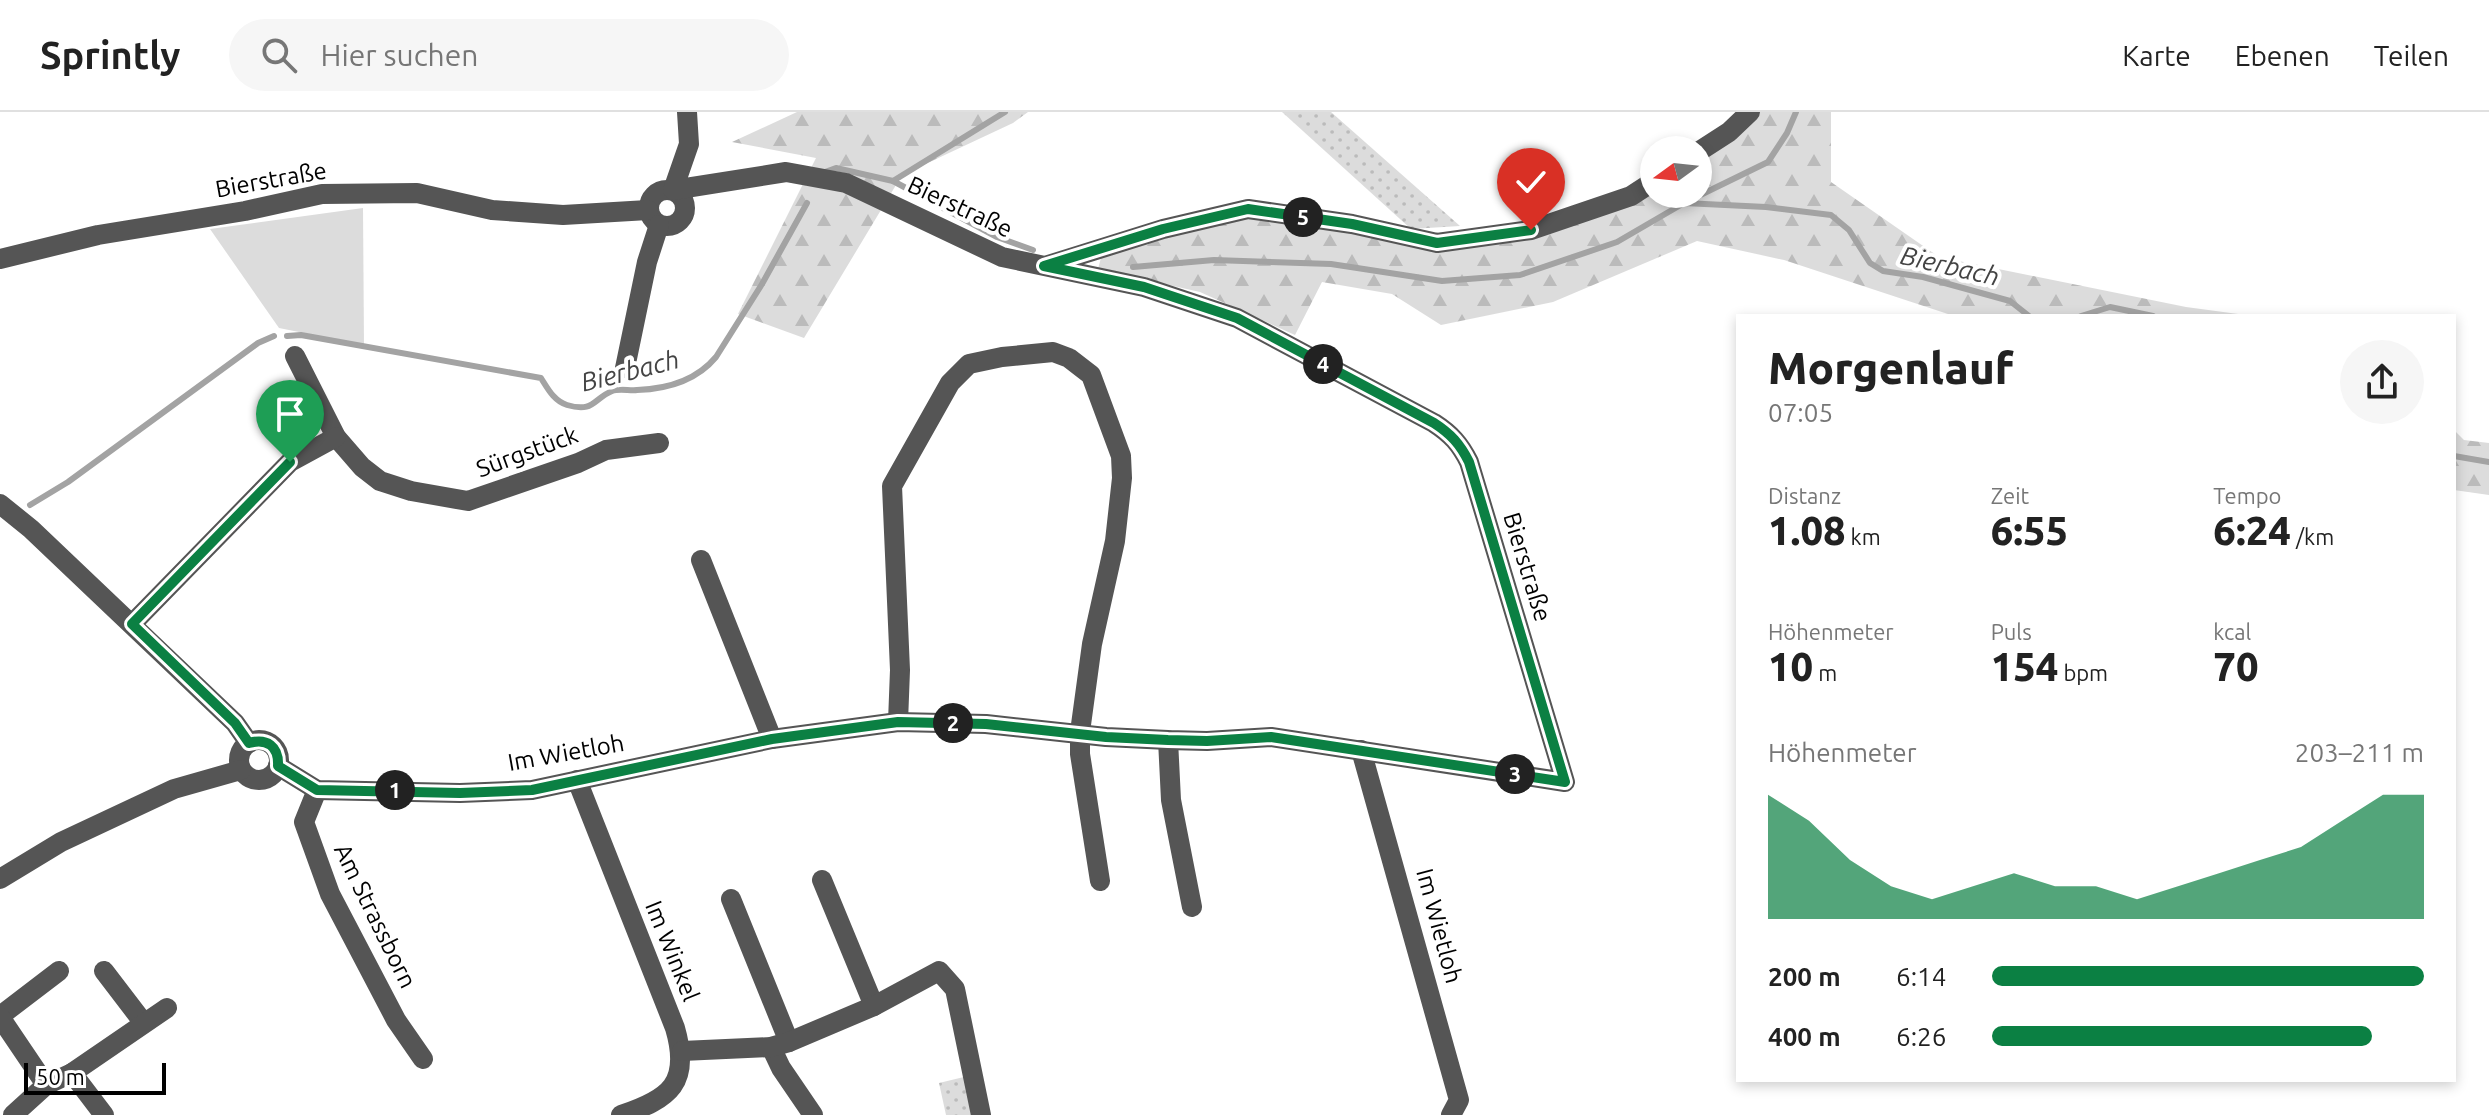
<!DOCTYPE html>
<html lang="de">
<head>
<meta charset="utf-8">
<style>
	:root { --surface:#fff; --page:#f6f6f6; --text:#222; --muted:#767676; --line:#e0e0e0; --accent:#0b8043 }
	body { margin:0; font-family:Ubuntu,sans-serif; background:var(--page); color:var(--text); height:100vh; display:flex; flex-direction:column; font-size:30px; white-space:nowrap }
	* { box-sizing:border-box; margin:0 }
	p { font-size:26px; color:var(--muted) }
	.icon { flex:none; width:44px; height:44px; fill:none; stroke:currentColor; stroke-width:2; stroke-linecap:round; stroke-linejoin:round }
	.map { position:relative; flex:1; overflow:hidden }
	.details { position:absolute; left:1736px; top:202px; width:720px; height:768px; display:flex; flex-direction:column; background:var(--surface); border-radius:0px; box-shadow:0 4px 12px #0003 }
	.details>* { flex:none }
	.needle { width:52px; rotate:255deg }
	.tools { position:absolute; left:1640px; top:24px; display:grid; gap:16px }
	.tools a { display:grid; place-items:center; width:72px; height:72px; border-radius:50%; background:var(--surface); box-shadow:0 4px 12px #0003; font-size:40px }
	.scale { position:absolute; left:24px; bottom:20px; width:142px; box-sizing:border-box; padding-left:8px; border:4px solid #000; border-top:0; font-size:22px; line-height:28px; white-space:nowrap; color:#000; -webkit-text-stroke:6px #fff; paint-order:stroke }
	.pin { position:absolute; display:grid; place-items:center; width:68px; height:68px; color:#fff; margin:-82px -34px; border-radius:50% 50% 50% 0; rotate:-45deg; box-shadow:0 0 8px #0007 }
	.pin .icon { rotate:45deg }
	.km { position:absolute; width:40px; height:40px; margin:-20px; border-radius:50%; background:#222; color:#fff; font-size:22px; line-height:40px; text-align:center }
	.round { display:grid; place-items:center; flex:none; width:84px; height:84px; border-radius:42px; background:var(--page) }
	.head { display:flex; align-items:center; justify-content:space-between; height:136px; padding:0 32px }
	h1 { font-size:44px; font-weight:800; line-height:60px }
	.stats { display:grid; grid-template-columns:repeat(3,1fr); gap:12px; height:136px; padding:8px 32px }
	.stats div { display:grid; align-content:center }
	.stats b { font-size:40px; font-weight:800 }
	.stats small { font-size:22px; font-weight:400 }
	.stats p { font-size:22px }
	.chart { height:224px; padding:16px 32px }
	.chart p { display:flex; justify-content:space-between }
	.chart svg { width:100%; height:144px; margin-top:8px; fill:var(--accent); opacity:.7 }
	ul { padding:0 32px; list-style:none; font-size:26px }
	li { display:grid; grid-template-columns:128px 96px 1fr; align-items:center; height:60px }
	li i { height:20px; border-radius:10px; background:var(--accent) }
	header { display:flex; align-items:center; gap:48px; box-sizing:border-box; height:112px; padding:0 40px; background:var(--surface); border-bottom:2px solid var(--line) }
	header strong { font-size:38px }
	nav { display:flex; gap:44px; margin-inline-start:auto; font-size:28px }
	.search { width:560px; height:72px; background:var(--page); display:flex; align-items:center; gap:20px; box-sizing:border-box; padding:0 28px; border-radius:44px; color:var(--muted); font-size:30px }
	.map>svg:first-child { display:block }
	.grass { fill:url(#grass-dots) }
	.forest { fill:url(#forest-firs) }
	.park { fill:#dcdcdc }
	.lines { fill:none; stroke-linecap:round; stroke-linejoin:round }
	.stream { stroke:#a3a3a3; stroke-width:6 }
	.minor { stroke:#555; stroke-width:20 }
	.route-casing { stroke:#fff; stroke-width:16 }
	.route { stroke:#0b8043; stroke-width:10 }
	.labels { text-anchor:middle; stroke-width:8; stroke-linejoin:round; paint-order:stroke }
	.street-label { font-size:24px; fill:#000; stroke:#fff }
	.water-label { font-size:26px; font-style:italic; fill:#444; stroke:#fff }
</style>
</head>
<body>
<header>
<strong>Sprintly</strong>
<div class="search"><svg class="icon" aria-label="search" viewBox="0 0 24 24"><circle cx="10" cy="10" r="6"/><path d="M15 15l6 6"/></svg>Hier suchen</div>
<nav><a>Karte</a><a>Ebenen</a><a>Teilen</a></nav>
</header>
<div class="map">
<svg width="2489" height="1003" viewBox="0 0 2489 1003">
	<defs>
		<pattern id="grass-dots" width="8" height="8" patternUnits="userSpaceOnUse" patternTransform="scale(2)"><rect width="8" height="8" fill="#dcdcdc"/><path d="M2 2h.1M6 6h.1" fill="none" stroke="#bbb" stroke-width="1.8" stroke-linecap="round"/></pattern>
		<pattern id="forest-firs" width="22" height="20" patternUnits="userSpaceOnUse" patternTransform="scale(2)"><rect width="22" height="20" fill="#dcdcdc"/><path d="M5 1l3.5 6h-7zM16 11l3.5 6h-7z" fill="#bbb"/></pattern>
	</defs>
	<rect width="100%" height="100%" fill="#fff"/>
	<g class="grass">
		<path d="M1282,0H1331L1460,114L1411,117Z"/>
		<path d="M968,964L977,1003H946L939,971Z"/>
	</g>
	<g class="forest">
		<path d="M797,0H1028L1013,11L902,63L804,226L738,202L816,46L732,30Z"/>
		<path d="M1760,0H1831V70L1939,145L2186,195L2253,204H1954L1784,148L1697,129L1553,190L1441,213L1392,182L1322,170L1295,223L1200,180L1098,157L1102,142L1248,105L1318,115L1438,139L1654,74V82H1698V48L1731,29Z"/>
		<path d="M2454,318L2464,328L2489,331V383L2454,378Z"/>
	</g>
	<path class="park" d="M363,96L364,233L279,216L210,117Z"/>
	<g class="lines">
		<g class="stream">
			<path d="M825,60L836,56L893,69L997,125L1033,138"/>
			<path d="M893,69L1005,0"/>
			<path d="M1686,90L1768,50L1787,21L1796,0"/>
			<path d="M1133,155L1214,148L1331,152L1442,169L1520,163L1617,130L1684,91L1766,95L1831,103L1849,118L1870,151L1883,159L1923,165L2010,189L2029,204"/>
			<path d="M2081,204L2110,195L2153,204"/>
			<path d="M287,224L301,223L541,266C548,277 554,289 567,293C594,301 593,287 612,279C619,276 630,279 637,278C667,277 696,269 716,245L762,172L807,91"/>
			<path d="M2454,344L2489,350"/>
			<path d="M30,393L68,370L258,231L274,224"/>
		</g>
		<g class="minor">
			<path d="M1698,40L1729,20L1750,0"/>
			<circle cx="667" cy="96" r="18"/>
			<path d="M0,147L98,123L245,99L322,82L417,81L492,98L563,103L648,98"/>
			<path d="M1048,153L1163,117L1248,97L1352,112L1437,131L1531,118L1631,84L1654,69"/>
			<path d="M295,244L336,325L362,355L380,369L411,379L468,389L578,351L606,338L659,331"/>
			<path d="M625,256L647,150L659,113"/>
			<path d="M0,392L31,417L235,611L249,631"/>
			<path d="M701,448L772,627"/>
			<path d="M132,512L290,350L336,325"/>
			<path d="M898,610L900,558L892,374L950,271L969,252L1002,245L1053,240L1069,246L1091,263L1121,344L1122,366L1115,429L1092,532L1080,620V642L1100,769"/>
			<path d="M1168,628L1171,688L1192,795"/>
			<circle cx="259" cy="648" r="20"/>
			<path d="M1361,638L1459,988L1451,1003"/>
			<path d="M278,654L317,678L460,681L532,678L772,627L898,610L986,612L1106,625L1168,628L1207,629L1271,625L1565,670L1469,350C1460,332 1451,322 1434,311L1237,206L1144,175L1002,145L846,71L786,60L673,78L689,32L687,0"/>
			<path d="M577,668L675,916C691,971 670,987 621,1003"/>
			<path d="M317,678L304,710L330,782L396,908L423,947"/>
			<path d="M0,767L61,730L174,677L241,658"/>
			<path d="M822,768L874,894"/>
			<path d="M731,787L789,930"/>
			<path d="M104,859L143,910"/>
			<path d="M0,904L59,859"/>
			<path d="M0,905L46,973L13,1003"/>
			<path d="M771,935L781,956L813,1003"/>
			<path d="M682,939L771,935L789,930L874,894L939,859L955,877L981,1003"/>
			<path d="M72,961L104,1003"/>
			<path d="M46,973L72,961L167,896"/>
		</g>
	</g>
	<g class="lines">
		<defs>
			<path id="route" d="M290,350L132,512L235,611L249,631C267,626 279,634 278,654L317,678L460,681L532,678L772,627L898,610L986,612L1106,625L1168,628L1207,629L1271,625L1565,670L1469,350C1460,332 1451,322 1434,311L1237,206L1144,175L1044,154L1163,117L1248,97L1352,112L1437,131L1531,118"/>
		</defs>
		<use href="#route" class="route-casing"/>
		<use href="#route" class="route"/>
	</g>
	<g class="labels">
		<g class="street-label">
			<text transform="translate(271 68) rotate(-10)" y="8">Bierstraße</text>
			<text transform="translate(960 95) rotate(25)" y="8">Bierstraße</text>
			<text transform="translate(527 340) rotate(-20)" y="8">Sürgstück</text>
			<text transform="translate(1527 455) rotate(73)" y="8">Bierstraße</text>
			<text transform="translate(566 641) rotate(-10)" y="8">Im Wietloh</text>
			<text transform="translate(375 804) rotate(64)" y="8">Am Strassborn</text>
			<text transform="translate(1439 814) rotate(75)" y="8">Im Wietloh</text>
			<text transform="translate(672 839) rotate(68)" y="8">Im Winkel</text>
		</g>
		<g class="water-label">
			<text transform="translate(1950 154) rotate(13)" y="9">Bierbach</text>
			<text transform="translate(630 259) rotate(-14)" y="9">Bierbach</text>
		</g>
	</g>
</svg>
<div class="tools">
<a><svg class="needle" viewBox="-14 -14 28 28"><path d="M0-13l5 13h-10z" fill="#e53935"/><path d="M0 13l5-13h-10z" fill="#767676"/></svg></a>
</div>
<div class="scale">50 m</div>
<div class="pin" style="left:290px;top:350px;background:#1e9e55"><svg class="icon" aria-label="arrive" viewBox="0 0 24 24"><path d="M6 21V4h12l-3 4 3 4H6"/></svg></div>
<div class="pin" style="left:1531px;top:118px;background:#d93025"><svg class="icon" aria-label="check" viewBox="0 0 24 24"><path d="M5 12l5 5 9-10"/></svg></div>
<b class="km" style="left:395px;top:678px">1</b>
<b class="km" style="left:953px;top:611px">2</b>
<b class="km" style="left:1515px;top:662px">3</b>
<b class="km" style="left:1323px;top:252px">4</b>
<b class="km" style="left:1303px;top:105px">5</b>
<section class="details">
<div class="head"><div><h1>Morgenlauf</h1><p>07:05</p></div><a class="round"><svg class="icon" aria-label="share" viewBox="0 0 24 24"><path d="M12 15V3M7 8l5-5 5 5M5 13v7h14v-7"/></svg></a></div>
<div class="stats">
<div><p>Distanz</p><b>1.08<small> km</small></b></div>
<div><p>Zeit</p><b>6:55</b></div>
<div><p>Tempo</p><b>6:24<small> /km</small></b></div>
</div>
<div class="stats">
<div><p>Höhenmeter</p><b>10<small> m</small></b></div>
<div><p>Puls</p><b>154<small> bpm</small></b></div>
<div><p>kcal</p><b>70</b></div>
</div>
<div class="chart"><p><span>Höhenmeter</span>203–211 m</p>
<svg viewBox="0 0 160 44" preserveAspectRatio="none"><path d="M0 44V6L10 14L20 26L30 34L40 38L50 34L60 30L70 34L80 34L90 38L100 34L110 30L120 26L130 22L140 14L150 6L160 6V44z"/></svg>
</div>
<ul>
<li><b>200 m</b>6:14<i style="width:100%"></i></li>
<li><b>400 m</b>6:26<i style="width:88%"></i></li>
</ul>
</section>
</div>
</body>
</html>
